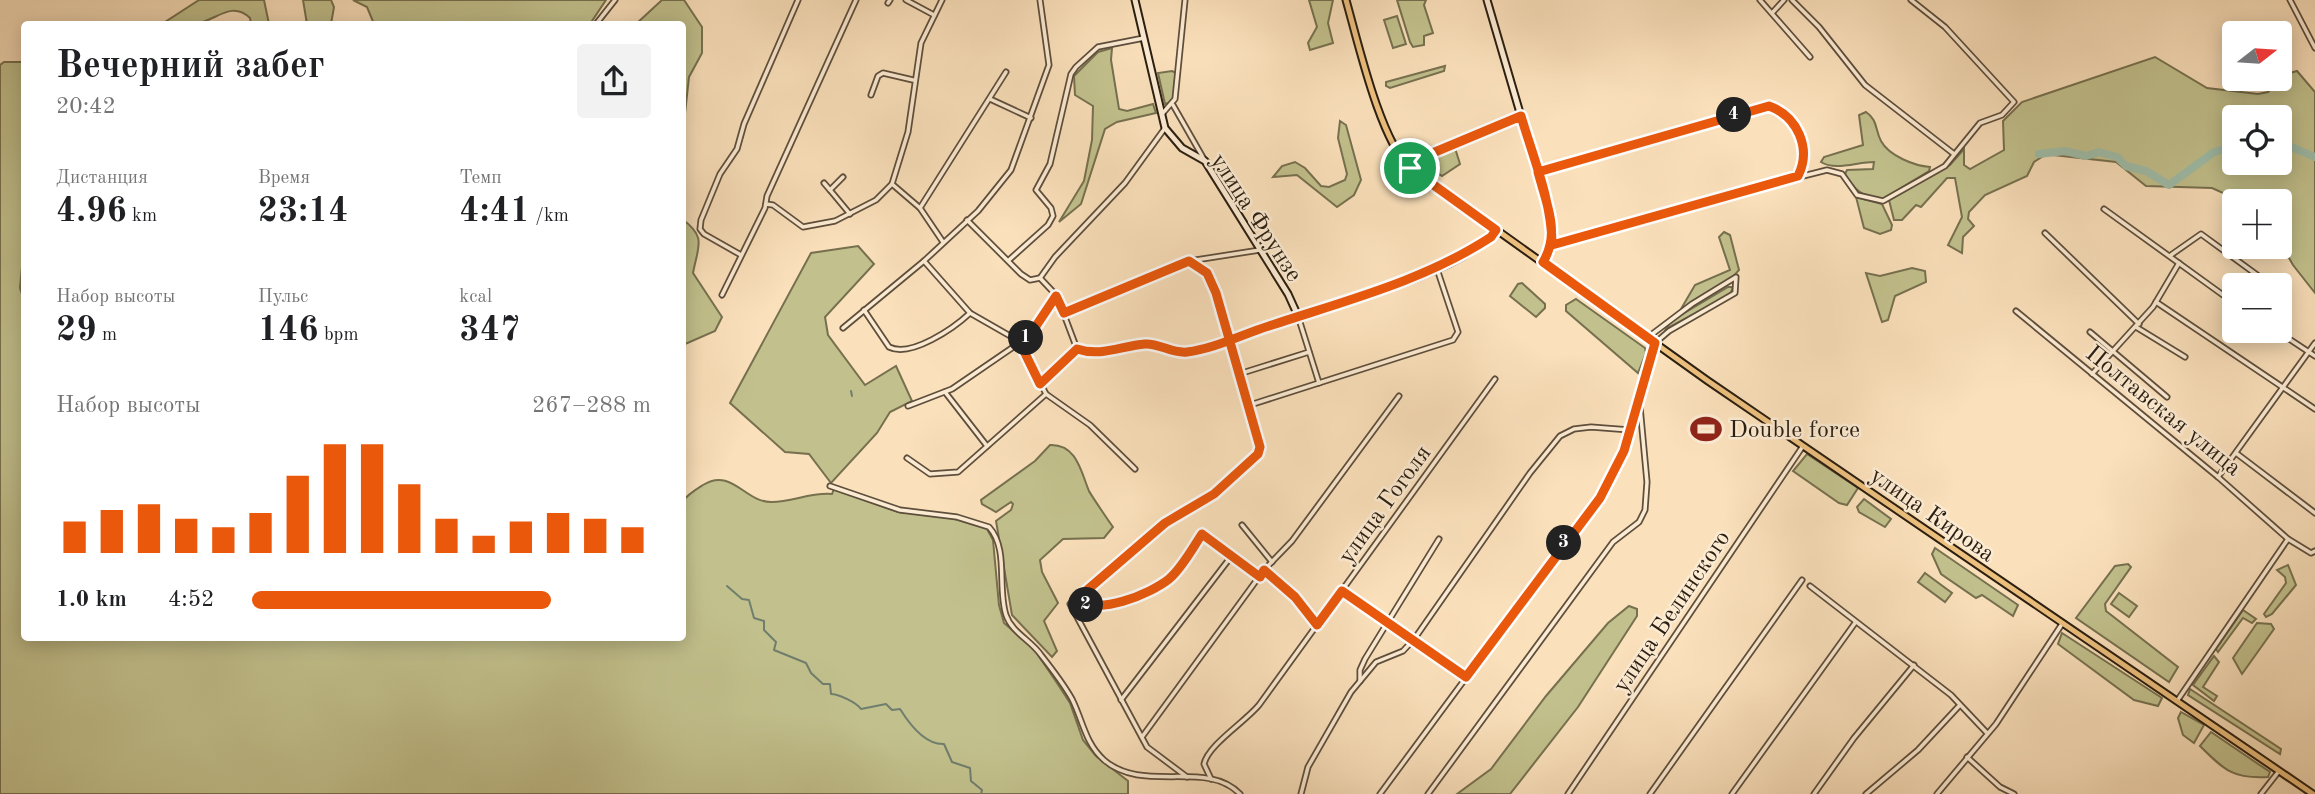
<!DOCTYPE html>
<html lang="ru">
<head>
<meta charset="utf-8">
<style>
	:root { --surface:#fff; --page:#f2f2f2; --text:#202124; --muted:#757577; --accent:#ea580c }
	body { margin:0; font-family:"Old Standard TT",serif; background:var(--page); color:var(--text); height:100vh; display:flex; flex-direction:column; font-size:26px; white-space:nowrap }
	* { box-sizing:border-box; margin:0 }
	p { font-size:23px; color:var(--muted) }
	.icon { flex:none; width:38px; height:38px; fill:none; stroke:currentColor; stroke-width:2; stroke-linecap:round; stroke-linejoin:round }
	.map { position:relative; flex:1; overflow:hidden }
	.drawer { position:absolute; left:21px; top:21px; width:665px; height:620px; display:flex; flex-direction:column; background:var(--surface); border-radius:7px; box-shadow:0 4px 18px #0003 }
	.drawer>* { flex:none }
	.needle { width:46px; rotate:73deg }
	.tools { position:absolute; left:2222px; top:21px; display:grid; gap:14px }
	.tools a { display:grid; place-items:center; width:70px; height:70px; border-radius:7px; background:var(--surface); box-shadow:0 4px 18px #0003; font-size:35px }
	.pin { position:absolute; display:grid; place-items:center; width:60px; height:60px; color:#fff; margin:-30px; border:4px solid #fff; border-radius:50%; box-shadow:0 2px 7px #0007 }
	.km { position:absolute; width:35px; height:35px; margin:-18px; border-radius:50%; background:#222; color:#fff; font-size:19px; line-height:35px; text-align:center }
	.round { display:grid; place-items:center; flex:none; width:74px; height:74px; border-radius:7px; background:var(--page) }
	.summary { display:flex; align-items:center; justify-content:space-between; height:119px; padding:0 35px }
	h1 { font-size:38px; font-weight:800; line-height:52px }
	.stats { display:grid; grid-template-columns:repeat(3,1fr); gap:10px; height:119px; padding:7px 35px }
	.stats div { display:grid; align-content:center }
	.stats b { font-size:35px; font-weight:800 }
	.stats small { font-size:19px; font-weight:400 }
	.stats p { font-size:19px }
	.chart { height:196px; padding:14px 35px }
	.chart p { display:flex; justify-content:space-between }
	.chart svg { width:100%; height:126px; margin-top:7px; stroke:var(--accent); stroke-width:6 }
	ul { padding:0 35px; list-style:none; font-size:23px }
	li { display:grid; grid-template-columns:112px 84px 1fr; align-items:center; height:52px }
	li i { height:18px; border-radius:9px; background:var(--accent) }
	.map>svg:first-child { display:block }
	.green { fill:#c2c18d; stroke:#76704f; stroke-width:2; fill-rule:evenodd }
	.lines { fill:none; stroke-linecap:round; stroke-linejoin:round }
	.stream { stroke:#707e6d; stroke-width:2 }
	.river { stroke:#9fbeaa; stroke-width:8 }
	.minor-casing { stroke:#5e4e3c; stroke-width:7 }
	.secondary-casing { stroke:#2a1e11; stroke-width:9 }
	.primary-casing { stroke:#2a1e11; stroke-width:9 }
	.minor { stroke:#fcebd3; stroke-width:3.5 }
	.secondary { stroke:#fcebd3; stroke-width:5 }
	.primary { stroke:#edc07e; stroke-width:5 }
	.route-casing { stroke:#fff; stroke-width:14 }
	.route { stroke:#ea580c; stroke-width:9 }
	.labels { text-anchor:middle; stroke-width:5; stroke-linejoin:round; paint-order:stroke }
	.street-label { font-size:24px; fill:#2a1e11; stroke:#fcebd3 }
	.poi-label { font-size:24px; fill:#2a1e11; stroke:#fcebd3; text-anchor:start }
</style>
</head>
<body>
<div class="map">
<svg width="2315" height="794" viewBox="0 0 2315 794">
	<rect width="100%" height="100%" fill="#fae0bb"/>
	<filter id="stains"><feTurbulence type="fractalNoise" baseFrequency=".00286" numOctaves="4"/><feColorMatrix values="0 0 0 0 .2 0 0 0 0 .09 0 0 0 0 .02 0 0 0 .5 -.17"/></filter>
	<radialGradient id="worn" r=".72"><stop offset=".6" stop-color="#630" stop-opacity="0"/><stop offset="1" stop-color="#630" stop-opacity=".3"/></radialGradient>
	<g class="green">
		<path d="M199,0H264L269,24H251L250,18C231,0 216,21 195,24C185,26 173,25 162,24Z"/>
		<path d="M303,0H331L334,7L331,24H307Z"/>
		<path d="M353,0H606L590,24H374L367,7Z"/>
		<path d="M662,0H684L702,27V53L689,77L683,132L682,24H636Z"/>
		<path d="M1309,0H1333L1328,23L1333,43L1310,50L1308,43L1317,27Z"/>
		<path d="M1397,0H1426L1424,5L1433,33L1424,36V45L1413,47L1410,42Z"/>
		<path d="M1397,16L1406,44L1393,48L1384,20Z"/>
		<path d="M1112,48L1111,60L1119,109L1127,111L1153,104L1156,113L1117,122L1105,129L1081,204L1059,222L1084,181L1092,140L1093,106L1075,95L1074,76L1098,52Z"/>
		<path d="M2155,57L2207,88L2258,94L2268,92L2283,75L2297,71L2315,92V293L2293,265L2280,242V201H2241L2212,188L2146,186L2116,162L2053,155H2045L2034,162L2027,176L1985,195L1969,212L1968,219L1974,226L1963,237L1962,253L1948,245L1962,217L1955,178H1947L1921,207L1916,205L1902,220H1894L1889,200L1950,165L1964,149V165L1970,169L2004,150L2003,121L2022,102ZM2235,117H2280V163H2235Z"/>
		<path d="M4,62H24V246L20,288L24,301V637H682V502C688,494 695,490 703,485C732,467 745,503 772,502C792,502 811,492 832,494L834,489L898,512L945,516L987,529L993,540L999,605L1004,623L1034,649L1057,683L1070,703L1083,740L1096,756L1128,781V794H0V65Z"/>
		<path d="M1445,66L1444,71L1390,88L1386,86V82Z"/>
		<path d="M1172,71L1176,73L1173,102L1165,104L1158,73Z"/>
		<path d="M1866,112C1878,120 1875,130 1881,141C1889,156 1915,166 1930,167L1929,171L1881,200C1862,196 1855,191 1845,174L1847,170L1873,169L1874,162C1857,162 1835,171 1821,162L1824,157L1863,145L1859,115Z"/>
		<path d="M1340,121L1346,125L1361,180L1354,195L1337,207L1297,175L1273,177L1282,166L1295,162L1305,168L1321,186L1329,187L1345,180L1347,174L1338,138Z"/>
		<path d="M1455,148L1460,164L1442,176L1422,162Z"/>
		<path d="M1856,197L1882,204L1892,225L1891,230L1880,234L1864,228Z"/>
		<path d="M682,219C707,237 698,246 693,273L722,317L715,331L683,345Z"/>
		<path d="M1724,232L1730,235L1739,270L1732,278L1681,309L1695,285L1730,270L1719,237Z"/>
		<path d="M858,246L874,264L825,317L828,335L865,385L896,366L912,401L890,412L877,433L831,483L809,454L785,452L730,403L811,253Z"/>
		<path d="M1912,268L1925,271L1926,282L1895,296L1888,320L1882,322L1866,273L1880,276Z"/>
		<path d="M1522,283L1545,304V308L1536,317L1510,296L1518,284Z"/>
		<path d="M1728,287H1733L1730,295L1666,329L1671,321Z"/>
		<path d="M1576,299L1645,348L1646,353L1638,373L1566,311V305Z"/>
		<path d="M1050,445C1077,444 1081,472 1089,491C1091,495 1110,523 1113,527L1104,538L1063,539L1040,560L1042,572L1058,603L1044,621L1057,651L1052,657L1012,615L996,521L1011,510L1013,504L1011,502L996,512L982,504L981,500L1035,461Z"/>
		<path d="M1807,454L1858,488L1847,505L1839,503L1793,471Z"/>
		<path d="M1864,499L1891,519L1885,527L1859,512L1857,507Z"/>
		<path d="M1935,548L2018,605L2013,616L1982,595L1976,598L1941,574L1932,554Z"/>
		<path d="M2128,564L2131,567L2105,604L2106,611L2178,667L2169,682L2076,618L2115,566Z"/>
		<path d="M2288,565L2296,585L2272,614L2266,617L2264,614L2286,583L2285,577L2277,570Z"/>
		<path d="M1925,573L1952,593L1945,602L1918,582Z"/>
		<path d="M2119,593L2137,606L2129,617L2111,604Z"/>
		<path d="M1629,606L1637,609V616L1578,707L1510,794H1457L1491,769L1546,696L1608,623Z"/>
		<path d="M2243,610L2256,619L2252,623L2243,618L2218,652L2216,649Z"/>
		<path d="M2257,623L2271,624L2274,629L2242,674L2233,658Z"/>
		<path d="M2062,633L2162,698L2158,706L2134,700L2058,644Z"/>
		<path d="M2214,656L2219,662L2203,687L2217,696L2214,701L2193,685Z"/>
		<path d="M2190,689L2281,749L2280,754L2188,695Z"/>
		<path d="M2181,712L2204,725L2194,743L2183,735L2178,718Z"/>
		<path d="M2211,732L2270,772L2268,777C2234,779 2225,771 2200,746Z"/>
	</g>
	<g class="lines">
		<g class="stream">
			<path d="M851,391L852,396"/>
			<path d="M727,586L742,599L749,600L754,618L764,621V630L776,642L774,650L806,663L811,673L823,684H830L831,694C838,694 856,702 861,709L886,704L892,710L900,709C910,725 926,745 944,744L952,762L970,768L971,781L982,790L981,794"/>
		</g>
		<g class="river">
			<path d="M2280,142L2315,157"/>
			<path d="M2039,154L2065,151L2086,156L2099,152L2117,157L2126,166L2146,171L2169,185L2214,152L2235,146"/>
		</g>
		<defs>
			<g id="minor">
				<path d="M906,0L934,15"/>
				<path d="M1760,0L1810,57"/>
				<path d="M1792,0L1819,27L1865,85L1954,154"/>
				<path d="M2290,0L2315,48"/>
				<path d="M888,3L890,0"/>
				<path d="M1773,12L1784,0"/>
				<path d="M596,24L615,0"/>
				<path d="M871,95L878,76L883,73L913,80"/>
				<path d="M990,99L1031,118"/>
				<path d="M1173,105L1205,161"/>
				<path d="M1162,114L1175,99L1185,0"/>
				<path d="M1411,168L1423,157L1522,116"/>
				<path d="M1539,172L1769,106C1797,116 1812,148 1798,176"/>
				<path d="M843,177L830,190L850,214"/>
				<path d="M824,183L830,190"/>
				<path d="M892,184L920,208L943,242"/>
				<path d="M766,204L773,205L803,227L835,221L876,200L892,184L908,132L921,43L942,0"/>
				<path d="M920,208L1006,72"/>
				<path d="M2104,209L2223,295"/>
				<path d="M967,220L1021,274L1030,280L1040,278"/>
				<path d="M2045,233L2139,324"/>
				<path d="M1552,245L1668,210L1827,170L1842,174L1857,195L1883,201L1945,166L1980,123L2002,115L2014,102L1945,27L1911,0"/>
				<path d="M741,255L704,234L700,229L701,220L720,174L737,149L744,124L798,0"/>
				<path d="M2171,255L2201,234L2264,280"/>
				<path d="M1009,260L1048,225L1053,216L1051,208L1036,190L1050,164L1071,74L1076,67L1098,47L1144,38"/>
				<path d="M924,261L970,313L1019,341"/>
				<path d="M1040,278L1055,257L1125,183L1165,128"/>
				<path d="M1040,278L1057,296L1077,349"/>
				<path d="M722,295L765,208L767,196L856,0"/>
				<path d="M2156,302L2315,409"/>
				<path d="M864,310L889,347C911,358 954,328 970,313"/>
				<path d="M2016,311L2218,477L2288,539"/>
				<path d="M1064,313L1189,261L1260,250"/>
				<path d="M2136,327L2185,357"/>
				<path d="M843,328L924,261L978,211L1011,170L1049,65L1040,0"/>
				<path d="M2277,331L2315,356"/>
				<path d="M2090,332L2167,397"/>
				<path d="M1019,341L1046,394L1090,425L1135,469"/>
				<path d="M1239,374L1309,352"/>
				<path d="M2092,374L2153,307L2179,263"/>
				<path d="M1040,384L1077,349L1105,352L1149,344L1187,352L1298,316L1319,383"/>
				<path d="M945,392L987,446"/>
				<path d="M1250,405L1453,340L1458,332L1437,269"/>
				<path d="M908,406L952,389L1028,337L1057,296"/>
				<path d="M2236,453L2315,513"/>
				<path d="M907,458L930,474L958,472L1046,394"/>
				<path d="M2218,477L2315,343"/>
				<path d="M830,486L900,510L957,517L989,527C1009,549 997,588 1006,615C1012,633 1031,640 1041,655C1052,669 1063,683 1072,699C1083,721 1085,743 1104,760C1143,794 1207,759 1240,794"/>
				<path d="M1242,525L1272,562"/>
				<path d="M1264,570L1295,597L1316,624"/>
				<path d="M1810,586L1951,695L1987,733"/>
				<path d="M1342,591L1467,677"/>
				<path d="M1078,597L1091,606C1156,597 1165,587 1202,534L1260,577"/>
				<path d="M1360,681V670L1365,659L1439,539"/>
				<path d="M1121,700L1230,558"/>
				<path d="M2177,701L2288,539L2311,553L2315,551"/>
				<path d="M1142,737L1264,570L1292,541L1399,396"/>
				<path d="M1967,757L2000,787L2014,794"/>
				<path d="M1187,777L1147,747L1070,604L1165,523L1217,492L1260,451L1250,405L1216,293L1207,273L1189,261"/>
				<path d="M1211,779L1204,764C1208,745 1245,722 1259,705L1495,379"/>
				<path d="M1301,794L1308,767L1351,692L1376,662L1403,651L1415,638L1530,473L1560,436L1574,429L1591,427L1630,430"/>
				<path d="M1380,794L1599,498L1624,451L1655,343L1669,331L1735,293L1736,277L1692,304L1647,338"/>
				<path d="M1428,794L1613,542L1639,522L1645,510L1647,482L1639,396"/>
				<path d="M1568,794L1803,446"/>
				<path d="M1650,794L1802,580"/>
				<path d="M1732,794L1855,623"/>
				<path d="M1814,794L1854,738L1914,665"/>
				<path d="M1866,794L1918,750L1959,706"/>
				<path d="M1937,794L1996,724L2062,624"/>
				<path d="M2261,794L2279,771"/>
			</g>
			<g id="secondary">
				<path d="M1135,0L1165,128L1182,148L1205,161L1288,294L1298,316C1347,301 1467,270 1496,230"/>
				<path d="M1487,0L1551,219L1552,245L1543,262"/>
			</g>
			<path id="primary" d="M1346,0C1358,42 1380,140 1410,168L1708,381L2313,794"/>
		</defs>
		<use href="#minor" class="minor-casing"/>
		<use href="#secondary" class="secondary-casing"/>
		<use href="#primary" class="primary-casing"/>
		<use href="#minor" class="minor"/>
		<use href="#secondary" class="secondary"/>
		<use href="#primary" class="primary"/>
	</g>
	<g class="lines">
		<defs>
			<path id="route" d="M1410,168L1496,230L1491,237C1424,281 1344,301 1269,326C1243,334 1214,349 1187,352C1173,354 1159,343 1145,344C1121,346 1101,357 1077,349L1040,384L1019,341L1030,335L1056,296L1064,313L1189,261L1207,273L1216,293L1260,447L1258,454L1214,494L1165,523L1079,597C1094,618 1152,593 1169,579C1182,568 1192,549 1202,534L1260,577L1264,570L1295,597L1317,625L1342,591L1466,677L1600,498L1624,451L1655,343L1543,262C1561,233 1546,203 1538,172L1769,106C1797,116 1812,148 1798,176L1552,245C1552,202 1533,157 1521,116L1423,157L1410,168"/>
		</defs>
		<use href="#route" class="route-casing"/>
		<use href="#route" class="route"/>
	</g>
	<defs>
		<symbol id="stadium-bare" viewBox="-9 -9 18 18"><path d="M0-5a6.5 5 0 1 0 0 10a6.5 5 0 1 0 0-10ZM-3.5-1.8h7v3.6h-7Z" fill="#8f2418" stroke="#fcebd3" stroke-width="2.5" paint-order="stroke"/></symbol>
	</defs>
	<g fill-rule="evenodd">
		<use href="#stadium-bare" x="1684" y="407" width="44" height="44"/>
	</g>
	<g class="labels">
		<g class="street-label">
			<text transform="translate(1257 217) rotate(57)" y="8">улица Фрунзе</text>
			<text transform="translate(2164 410) rotate(39)" y="8">Полтавская улица</text>
			<text transform="translate(1384 504) rotate(-54)" y="8">улица Гоголя</text>
			<text transform="translate(1933 514) rotate(35)" y="8">улица Кирова</text>
			<text transform="translate(1671 611) rotate(-56)" y="8">улица Белинского</text>
		</g>
		<g class="poi-label">
			<text x="1729" y="437">Double force</text>
		</g>
	</g>
	<rect width="100%" height="100%" filter="url(#stains)"/>
	<rect width="100%" height="100%" fill="url(#worn)"/>
</svg>
<div class="tools">
<a><svg class="needle" viewBox="-14 -14 28 28"><path d="M0-13l5 13h-10z" fill="#e53935"/><path d="M0 13l5-13h-10z" fill="#757577"/></svg></a>
<a><svg class="icon" aria-label="locate" viewBox="0 0 24 24"><circle cx="12" cy="12" r="6"/><path d="M12 2v4M12 18v4M2 12h4M18 12h4"/></svg></a>
<a>+</a>
<a>−</a>
</div>
<div class="pin" style="left:1410px;top:168px;background:#1e9e55"><svg class="icon" aria-label="arrive" viewBox="0 0 24 24"><path d="M6 21V4h12l-3 4 3 4H6"/></svg></div>
<b class="km" style="left:1026px;top:338px">1</b>
<b class="km" style="left:1086px;top:605px">2</b>
<b class="km" style="left:1564px;top:543px">3</b>
<b class="km" style="left:1734px;top:115px">4</b>
<section class="drawer">
<div class="summary"><div><h1>Вечерний забег</h1><p>20:42</p></div><a class="round"><svg class="icon" aria-label="share" viewBox="0 0 24 24"><path d="M12 15V3M7 8l5-5 5 5M5 13v7h14v-7"/></svg></a></div>
<div class="stats">
<div><p>Дистанция</p><b>4.96<small> km</small></b></div>
<div><p>Время</p><b>23:14</b></div>
<div><p>Темп</p><b>4:41<small> /km</small></b></div>
</div>
<div class="stats">
<div><p>Набор высоты</p><b>29<small> m</small></b></div>
<div><p>Пульс</p><b>146<small> bpm</small></b></div>
<div><p>kcal</p><b>347</b></div>
</div>
<div class="chart"><p><span>Набор высоты</span>267–288 m</p>
<svg viewBox="0 0 160 44" preserveAspectRatio="none"><path d="M5 44V33M15 44V29M25 44V27M35 44V32M45 44V35M55 44V30M65 44V17M75 44V6M85 44V6M95 44V20M105 44V32M115 44V38M125 44V33M135 44V30M145 44V32M155 44V35"/></svg>
</div>
<ul>
<li><b>1.0 km</b>4:52<i style="width:75%"></i></li>
</ul>
</section>
</div>
</body>
</html>
